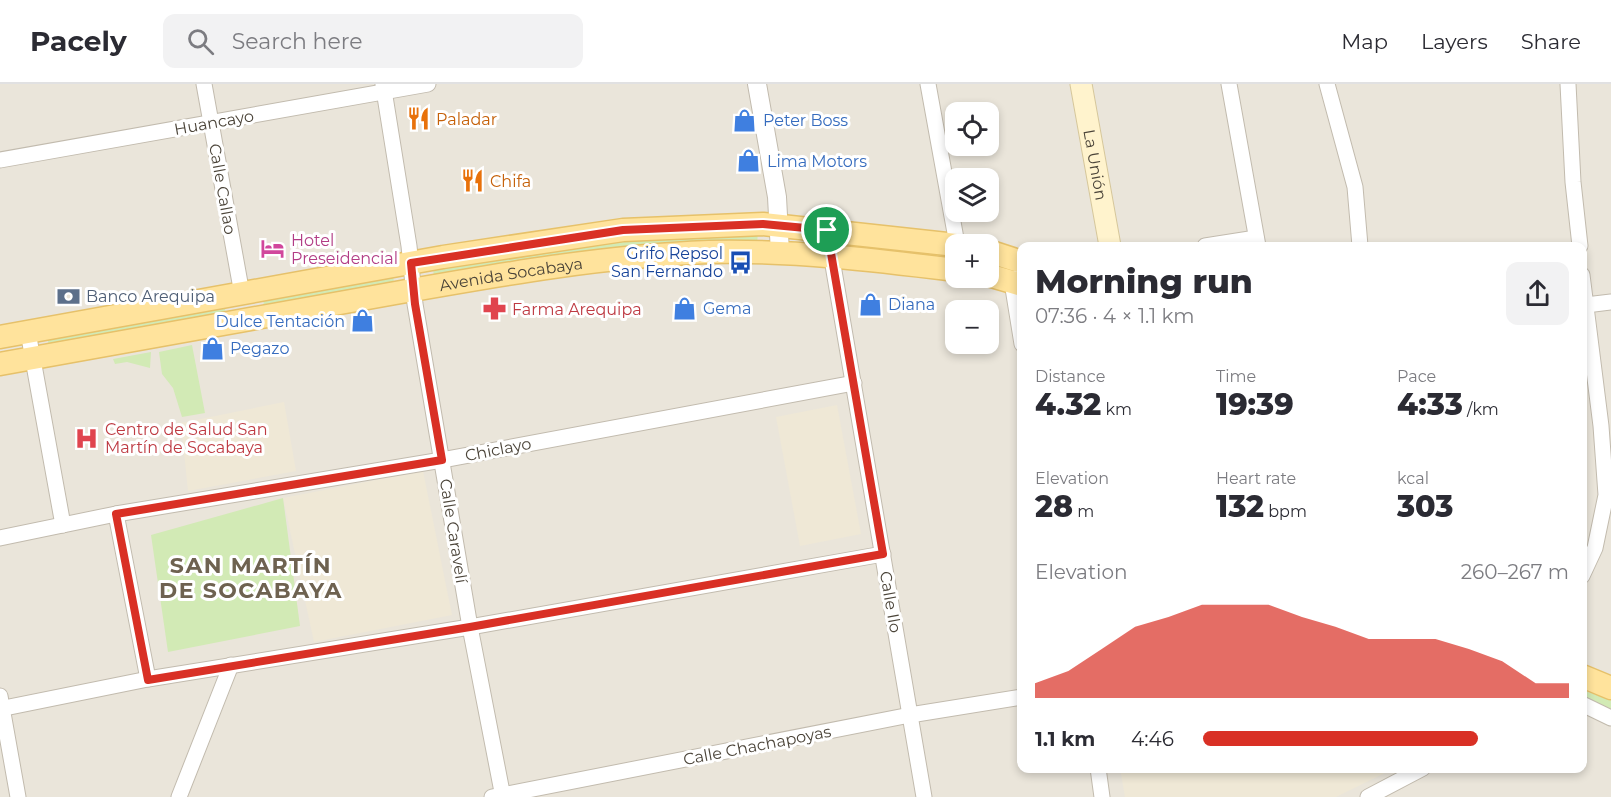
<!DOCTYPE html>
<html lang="en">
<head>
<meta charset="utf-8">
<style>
	:root { --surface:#fff; --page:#f2f2f3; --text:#2b2b33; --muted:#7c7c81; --line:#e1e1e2; --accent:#d93025 }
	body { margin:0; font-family:Montserrat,sans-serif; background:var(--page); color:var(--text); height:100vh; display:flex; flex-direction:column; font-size:22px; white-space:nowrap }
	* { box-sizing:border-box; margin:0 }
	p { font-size:20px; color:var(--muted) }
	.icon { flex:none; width:33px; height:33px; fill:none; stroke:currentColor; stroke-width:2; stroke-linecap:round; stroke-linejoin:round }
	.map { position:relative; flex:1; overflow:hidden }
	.sheet { position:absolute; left:1017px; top:158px; width:570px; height:531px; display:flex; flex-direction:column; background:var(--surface); border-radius:12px; box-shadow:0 3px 9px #0003 }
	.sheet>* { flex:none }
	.tools { position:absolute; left:945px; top:18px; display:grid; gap:12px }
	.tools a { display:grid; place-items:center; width:54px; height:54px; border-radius:12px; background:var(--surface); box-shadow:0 3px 9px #0003; font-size:30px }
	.pin { position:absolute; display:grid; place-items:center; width:51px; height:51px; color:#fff; margin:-26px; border:3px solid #fff; border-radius:50%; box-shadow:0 2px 6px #0007 }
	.round { display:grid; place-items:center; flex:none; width:63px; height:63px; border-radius:12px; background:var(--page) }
	.head { display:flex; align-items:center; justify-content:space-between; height:102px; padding:0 18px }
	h1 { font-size:33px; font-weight:800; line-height:45px }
	.figures { display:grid; grid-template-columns:repeat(3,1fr); gap:9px; height:102px; padding:6px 18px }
	.figures div { display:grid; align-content:center }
	.figures b { font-size:30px; font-weight:800 }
	.figures small { font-size:16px; font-weight:400 }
	.figures p { font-size:16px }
	.chart { height:168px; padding:12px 18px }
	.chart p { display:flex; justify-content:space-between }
	.chart svg { width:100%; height:108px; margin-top:6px; fill:var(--accent); opacity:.7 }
	ul { padding:0 18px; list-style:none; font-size:20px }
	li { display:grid; grid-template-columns:96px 72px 1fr; align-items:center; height:45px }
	li i { height:15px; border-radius:8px; background:var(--accent) }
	header { display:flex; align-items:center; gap:36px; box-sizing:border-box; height:84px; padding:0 30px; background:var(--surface); border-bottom:2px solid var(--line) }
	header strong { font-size:28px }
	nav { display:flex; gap:33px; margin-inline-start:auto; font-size:21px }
	.search { width:420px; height:54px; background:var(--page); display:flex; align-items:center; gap:15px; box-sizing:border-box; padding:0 21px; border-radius:12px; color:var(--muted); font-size:22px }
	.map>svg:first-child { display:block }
	.residential { fill:#eae5da; fill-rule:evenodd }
	.education { fill:#efe8d6 }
	.green { fill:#d2eab5 }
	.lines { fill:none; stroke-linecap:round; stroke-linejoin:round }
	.minor-casing { stroke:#c2bbae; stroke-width:17 }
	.tertiary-casing { stroke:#c2bbae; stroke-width:20 }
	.secondary-casing { stroke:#d6c79b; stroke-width:23 }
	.primary-casing { stroke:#e6c16a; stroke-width:25 }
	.minor { stroke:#fff; stroke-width:15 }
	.tertiary { stroke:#fff; stroke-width:18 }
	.secondary { stroke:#fff3cd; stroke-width:21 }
	.primary { stroke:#ffe39c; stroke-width:22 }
	.route-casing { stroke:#fff; stroke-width:12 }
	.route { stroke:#d93025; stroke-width:8 }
	.labels { text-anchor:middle; stroke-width:6; stroke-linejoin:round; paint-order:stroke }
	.food-label { font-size:16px; fill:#c56008; stroke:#fff; text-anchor:start }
	.shop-label { font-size:16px; fill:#366cbe; stroke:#fff; text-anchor:start }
	.street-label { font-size:16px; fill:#4b4439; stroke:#fff }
	.hotel-label { font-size:16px; fill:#b23c85; stroke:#fff; text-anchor:start }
	.transit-label { font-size:16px; fill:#164399; stroke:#fff; text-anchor:end }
	.service-label { font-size:16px; fill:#4e5e75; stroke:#fff; text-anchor:start }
	.health-label { font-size:16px; fill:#be3a42; stroke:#fff; text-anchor:start }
	.district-label { font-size:22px; font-weight:bold; letter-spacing:1.5px; fill:#6e6250; stroke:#fff }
</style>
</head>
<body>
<header>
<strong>Pacely</strong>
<div class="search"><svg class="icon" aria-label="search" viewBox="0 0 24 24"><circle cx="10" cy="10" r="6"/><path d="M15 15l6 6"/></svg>Search here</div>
<nav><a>Map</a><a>Layers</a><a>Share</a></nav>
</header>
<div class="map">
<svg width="1611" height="713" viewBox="0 0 1611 713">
	<rect width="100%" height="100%" fill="#f6f3ec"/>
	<path class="residential" d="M0,0H1611V713H0ZM956,28H988V62H956ZM956,94H988V128H956ZM956,160H988V194H956ZM1022,162H1582V684H1022ZM956,226H988V260H956Z"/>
	<g class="education">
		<path d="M284,318L296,387L188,407L181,339Z"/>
		<path d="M837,321L861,450L800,462L776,333Z"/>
		<path d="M423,387L452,531L314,558L283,414Z"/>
		<path d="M1120,684H1395L1336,713H1125Z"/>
	</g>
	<g class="green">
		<path d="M758,148L757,160L434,195L433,183L608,154Z"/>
		<path d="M393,190L394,200L264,225L263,212Z"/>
		<path d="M224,218L226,231L49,263L47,251Z"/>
		<path d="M192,261L205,329L182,333L173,304L162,290L159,268Z"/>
		<path d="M151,268L150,284L127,278L115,280L113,275Z"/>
		<path d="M283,414L300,542L168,568L151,451Z"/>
		<path d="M1582,606L1611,616V632L1583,617Z"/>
	</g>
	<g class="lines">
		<defs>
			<g id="minor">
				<path d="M204,0L242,210"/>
				<path d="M383,0L409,162L415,220L470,543L503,713"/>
				<path d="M928,0L957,160"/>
				<path d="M1229,0L1258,162"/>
				<path d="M1327,0L1355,103L1360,162"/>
				<path d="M1568,0L1573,98L1580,162"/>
				<path d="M0,76L428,0"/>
				<path d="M827,146L924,713"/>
				<path d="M1205,162L1256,154"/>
				<path d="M1582,191L1601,342L1606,411L1595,464L1582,492"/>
				<path d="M1017,194L1012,198L1022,260"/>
				<path d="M1586,221L1611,218"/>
				<path d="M28,248L63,441"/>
				<path d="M116,430L148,595"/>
				<path d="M0,454L116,430L442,376L854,299"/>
				<path d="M0,612L18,713"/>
				<path d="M1582,620L1611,634"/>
				<path d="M0,625L148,595L470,543L883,470"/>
				<path d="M1098,684L1102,713"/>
				<path d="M179,713L231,581"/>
				<path d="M492,713L910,631L1022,613"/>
				<path d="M1368,713L1423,684"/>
			</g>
			<path id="tertiary" d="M757,0L777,113L780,169"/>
			<g id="secondary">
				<path id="s1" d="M1081,0L1110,162"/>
			</g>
			<g id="primary">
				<path d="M988,167L1022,178"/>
				<path d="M988,191L1022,201"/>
				<path d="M0,253L443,173L623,146L763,140L956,161"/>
				<path id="s2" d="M0,280C134,256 267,232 401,208C503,190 605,172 709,168C792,166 874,176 956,186"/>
				<path d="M1582,592L1611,604"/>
			</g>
		</defs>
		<use href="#minor" class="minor-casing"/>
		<use href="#tertiary" class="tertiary-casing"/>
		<use href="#secondary" class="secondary-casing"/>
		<use href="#primary" class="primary-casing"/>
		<use href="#minor" class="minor"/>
		<use href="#tertiary" class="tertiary"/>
		<use href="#secondary" class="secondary"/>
		<use href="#primary" class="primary"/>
	</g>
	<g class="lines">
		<defs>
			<path id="route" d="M763,140L827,146L883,470L470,543L148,596L116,430L442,376L415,220L411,179L623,146Z"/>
		</defs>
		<use href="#route" class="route-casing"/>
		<use href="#route" class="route"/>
	</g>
	<defs>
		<symbol id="restaurant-bare" viewBox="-9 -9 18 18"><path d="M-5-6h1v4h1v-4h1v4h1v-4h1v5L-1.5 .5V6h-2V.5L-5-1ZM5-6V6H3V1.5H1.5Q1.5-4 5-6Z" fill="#e8710a" stroke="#fff" stroke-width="2.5" paint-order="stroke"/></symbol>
		<symbol id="shop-bare" viewBox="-9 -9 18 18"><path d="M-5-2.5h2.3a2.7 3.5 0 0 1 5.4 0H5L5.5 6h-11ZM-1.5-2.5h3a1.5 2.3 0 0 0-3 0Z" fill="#3f7fe0" stroke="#fff" stroke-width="2.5" paint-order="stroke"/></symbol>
		<symbol id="hotel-bare" viewBox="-9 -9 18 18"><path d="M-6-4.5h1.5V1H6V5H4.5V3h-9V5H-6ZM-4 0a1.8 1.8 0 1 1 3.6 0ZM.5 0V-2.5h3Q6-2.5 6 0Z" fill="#d1479c" stroke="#fff" stroke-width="2.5" paint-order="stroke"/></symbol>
		<symbol id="bus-bare" viewBox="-9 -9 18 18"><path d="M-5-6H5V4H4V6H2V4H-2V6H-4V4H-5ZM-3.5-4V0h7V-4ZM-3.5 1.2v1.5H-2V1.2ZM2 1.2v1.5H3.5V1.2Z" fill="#1a4fb4" stroke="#fff" stroke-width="2.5" paint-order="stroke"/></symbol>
		<symbol id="bank-bare" viewBox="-9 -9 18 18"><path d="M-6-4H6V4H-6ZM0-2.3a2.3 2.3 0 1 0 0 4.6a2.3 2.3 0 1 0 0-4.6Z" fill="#5c6f8a" stroke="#fff" stroke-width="2.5" paint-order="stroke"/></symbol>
		<symbol id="pharmacy-bare" viewBox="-9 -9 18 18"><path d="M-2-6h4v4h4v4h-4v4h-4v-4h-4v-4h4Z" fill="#e0444e" stroke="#fff" stroke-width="2.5" paint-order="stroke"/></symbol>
		<symbol id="hospital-bare" viewBox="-9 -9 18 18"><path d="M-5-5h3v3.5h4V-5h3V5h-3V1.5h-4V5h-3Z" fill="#e0444e" stroke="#fff" stroke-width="2.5" paint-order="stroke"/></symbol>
	</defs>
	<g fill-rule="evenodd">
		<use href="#restaurant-bare" x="402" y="18" width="33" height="33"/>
		<use href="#shop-bare" x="728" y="20" width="33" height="33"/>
		<use href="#shop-bare" x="732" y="60" width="33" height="33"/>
		<use href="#restaurant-bare" x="456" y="80" width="33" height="33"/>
		<use href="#hotel-bare" x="256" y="148" width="33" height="33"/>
		<use href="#bus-bare" x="724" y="162" width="33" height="33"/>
		<use href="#bank-bare" x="52" y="196" width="33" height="33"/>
		<use href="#shop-bare" x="854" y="204" width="33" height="33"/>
		<use href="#shop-bare" x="668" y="208" width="33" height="33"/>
		<use href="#pharmacy-bare" x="478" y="208" width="33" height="33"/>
		<use href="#shop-bare" x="346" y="220" width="33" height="33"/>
		<use href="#shop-bare" x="196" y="248" width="33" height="33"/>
		<use href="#hospital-bare" x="70" y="338" width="33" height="33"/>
	</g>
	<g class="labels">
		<g class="food-label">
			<text x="436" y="41">Paladar</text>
			<text x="490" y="103">Chifa</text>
		</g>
		<g class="shop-label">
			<text x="763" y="42">Peter Boss</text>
			<text x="767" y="83">Lima Motors</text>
			<text x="888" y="226">Diana</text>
			<text x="703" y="230">Gema</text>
			<text x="345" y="243" text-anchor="end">Dulce Tentación</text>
			<text x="230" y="270">Pegazo</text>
		</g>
		<g class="street-label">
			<text transform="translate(214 38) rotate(-10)" y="6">Huancayo</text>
			<text dy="6" stroke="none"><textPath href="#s1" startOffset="82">La Unión</textPath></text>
			<text transform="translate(223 105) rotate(80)" y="6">Calle Callao</text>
			<text dy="6" stroke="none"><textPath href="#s2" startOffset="519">Avenida Socabaya</textPath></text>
			<text transform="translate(498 365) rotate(-11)" y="6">Chiclayo</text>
			<text transform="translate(454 447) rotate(81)" y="6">Calle Caravelí</text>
			<text transform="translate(891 518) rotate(80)" y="6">Calle Ilo</text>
			<text transform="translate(757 661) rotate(-11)" y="6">Calle Chachapoyas</text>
		</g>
		<g class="hotel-label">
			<text x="291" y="162">Hotel<tspan x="291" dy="18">Preseidencial</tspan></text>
		</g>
		<g class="transit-label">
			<text x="723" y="175">Grifo Repsol<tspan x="723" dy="18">San Fernando</tspan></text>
		</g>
		<g class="service-label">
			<text x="86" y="218">Banco Arequipa</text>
		</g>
		<g class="health-label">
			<text x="512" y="231">Farma Arequipa</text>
			<text x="105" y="351">Centro de Salud San<tspan x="105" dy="18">Martín de Socabaya</tspan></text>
		</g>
		<g class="district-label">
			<text x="251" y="489">SAN MARTÍN<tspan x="251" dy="25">DE SOCABAYA</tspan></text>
		</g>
	</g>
</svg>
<div class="tools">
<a><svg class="icon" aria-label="locate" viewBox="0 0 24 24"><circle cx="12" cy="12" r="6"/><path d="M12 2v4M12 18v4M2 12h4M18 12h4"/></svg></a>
<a><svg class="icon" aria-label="layers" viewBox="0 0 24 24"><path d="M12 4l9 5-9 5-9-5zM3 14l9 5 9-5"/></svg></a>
<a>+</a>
<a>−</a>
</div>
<div class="pin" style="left:827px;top:146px;background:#1e9e55"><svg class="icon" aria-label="arrive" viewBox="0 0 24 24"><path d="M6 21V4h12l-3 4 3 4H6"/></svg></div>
<section class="sheet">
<div class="head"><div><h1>Morning run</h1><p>07:36 · 4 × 1.1 km</p></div><a class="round"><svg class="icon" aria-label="share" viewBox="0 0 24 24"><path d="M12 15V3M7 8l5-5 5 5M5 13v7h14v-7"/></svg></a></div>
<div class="figures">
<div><p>Distance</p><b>4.32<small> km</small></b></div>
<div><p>Time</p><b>19:39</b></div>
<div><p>Pace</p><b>4:33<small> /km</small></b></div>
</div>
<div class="figures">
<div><p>Elevation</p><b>28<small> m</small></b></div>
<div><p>Heart rate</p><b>132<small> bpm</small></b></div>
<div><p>kcal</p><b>303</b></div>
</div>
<div class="chart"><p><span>Elevation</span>260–267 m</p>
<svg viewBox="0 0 160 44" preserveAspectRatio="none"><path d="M0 44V38L10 33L20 24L30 15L40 11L50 6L60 6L70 6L80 11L90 15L100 20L110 20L120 20L130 24L140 29L150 38L160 38V44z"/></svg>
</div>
<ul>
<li><b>1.1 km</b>4:46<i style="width:75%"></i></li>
</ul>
</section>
</div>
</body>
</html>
